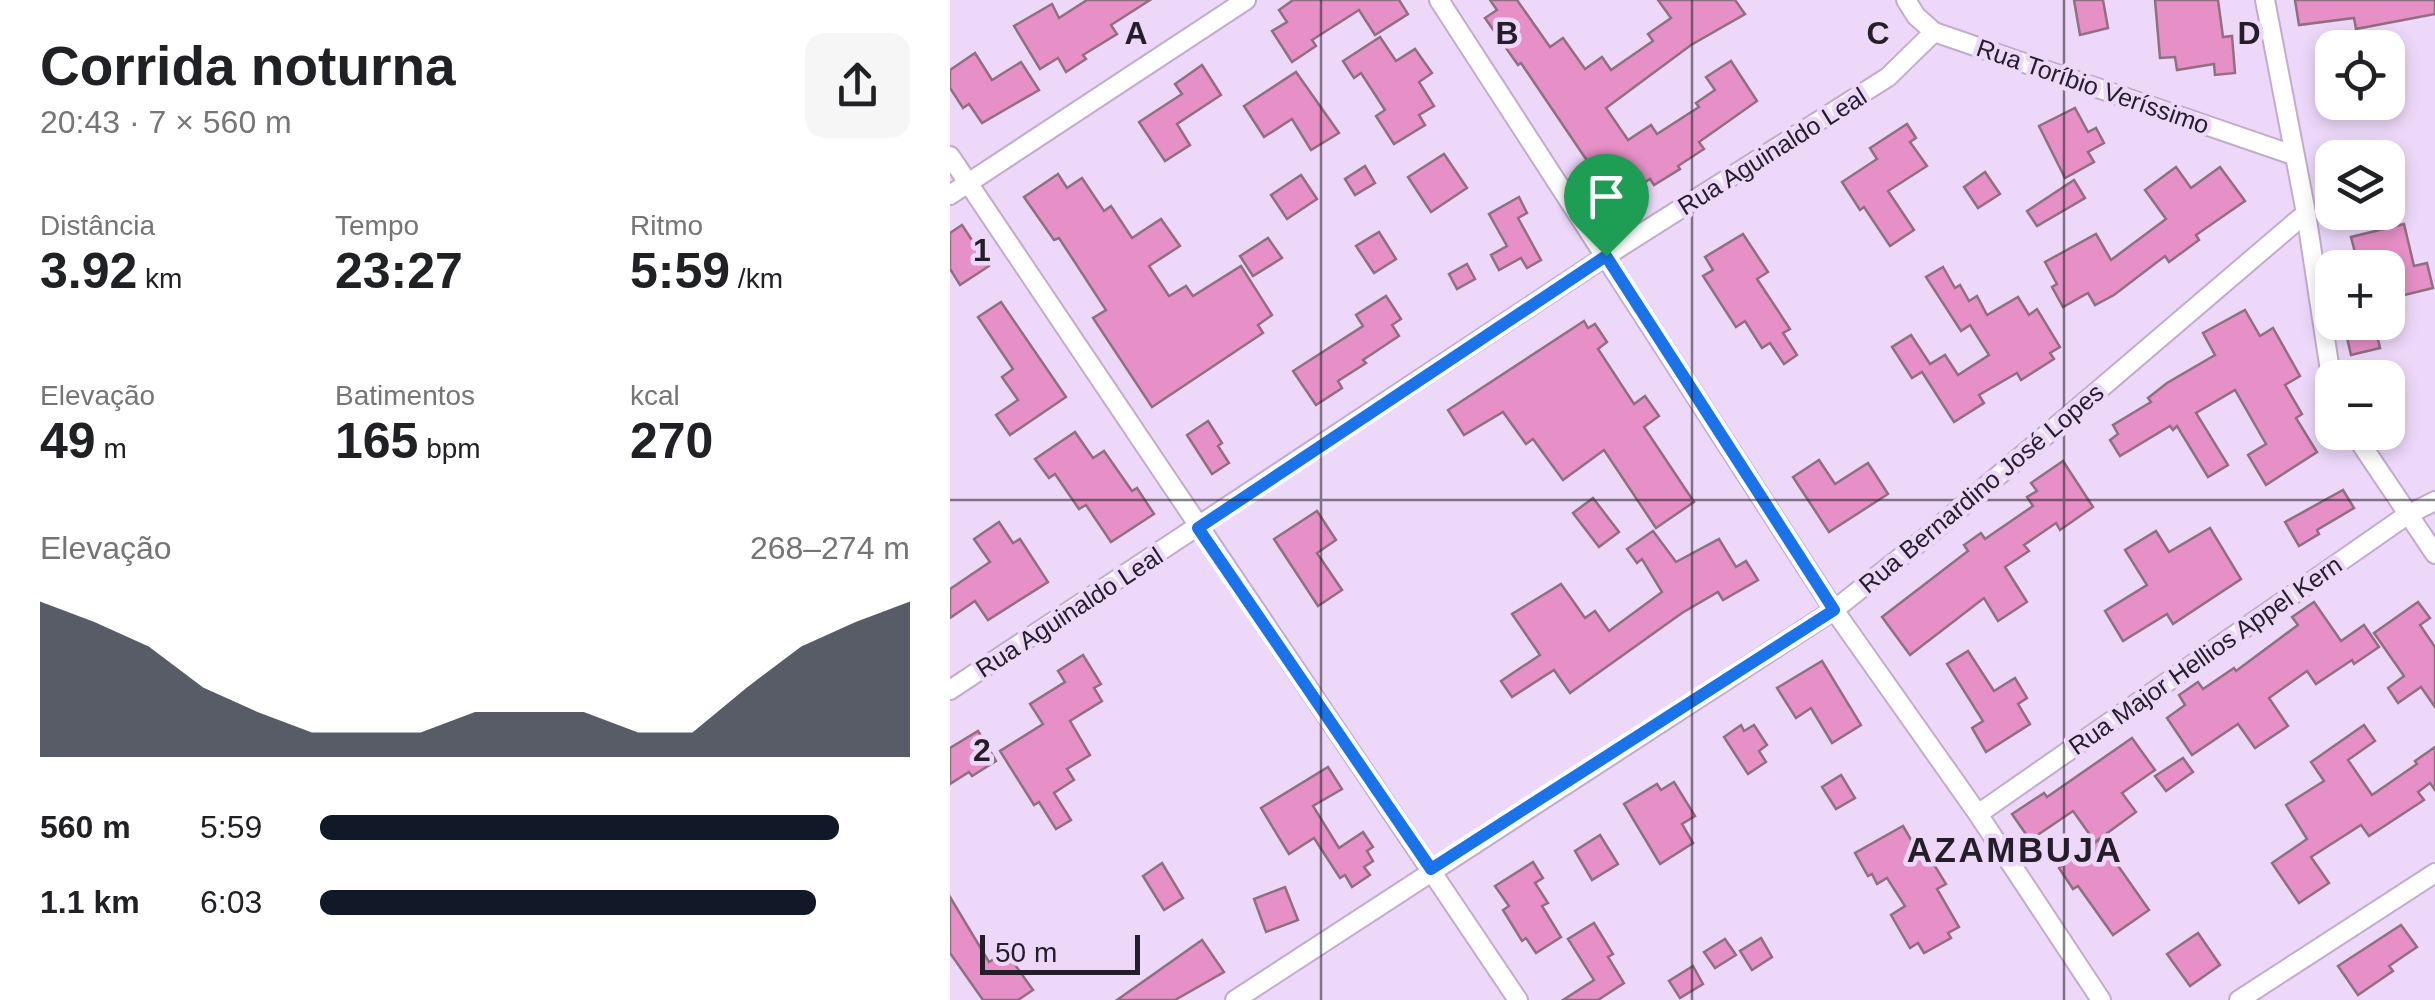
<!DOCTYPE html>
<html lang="pt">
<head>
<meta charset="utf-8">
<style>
	:root { --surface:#fff; --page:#f6f6f6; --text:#202124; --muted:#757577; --accent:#111827 }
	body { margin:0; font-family:Helvetica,sans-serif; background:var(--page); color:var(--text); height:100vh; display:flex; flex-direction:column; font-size:38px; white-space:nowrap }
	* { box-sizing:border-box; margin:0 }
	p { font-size:32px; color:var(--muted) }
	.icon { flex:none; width:55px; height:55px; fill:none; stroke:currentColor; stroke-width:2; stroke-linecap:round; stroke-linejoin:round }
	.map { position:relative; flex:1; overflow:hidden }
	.panel { display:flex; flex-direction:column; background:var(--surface); width:950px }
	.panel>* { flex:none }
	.tools { position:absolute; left:1365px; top:30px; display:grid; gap:20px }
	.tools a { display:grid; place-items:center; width:90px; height:90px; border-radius:20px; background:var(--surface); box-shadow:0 5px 15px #0003; font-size:50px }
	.scale { position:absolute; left:30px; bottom:25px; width:160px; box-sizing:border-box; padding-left:10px; border:5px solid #251d29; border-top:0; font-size:28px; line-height:35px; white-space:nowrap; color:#251d29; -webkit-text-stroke:8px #edd8f9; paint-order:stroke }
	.pin { position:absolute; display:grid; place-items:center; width:85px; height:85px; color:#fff; margin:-102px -42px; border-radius:50% 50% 50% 0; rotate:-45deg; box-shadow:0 0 10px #0007 }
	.pin .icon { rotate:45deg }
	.round { display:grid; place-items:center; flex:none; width:105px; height:105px; border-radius:20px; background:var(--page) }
	.headline { display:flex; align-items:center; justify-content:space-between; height:170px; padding:0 40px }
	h1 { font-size:55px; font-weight:700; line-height:75px }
	.stats { display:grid; grid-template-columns:repeat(3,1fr); gap:15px; height:170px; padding:10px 40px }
	.stats div { display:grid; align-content:center }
	.stats b { font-size:50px; font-weight:700 }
	.stats small { font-size:28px; font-weight:400 }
	.stats p { font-size:28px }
	.chart { height:280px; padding:20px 40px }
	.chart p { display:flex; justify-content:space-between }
	.chart svg { width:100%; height:180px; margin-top:10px; fill:var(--accent); opacity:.7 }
	ul { padding:0 40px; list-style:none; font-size:32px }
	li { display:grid; grid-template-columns:160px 120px 1fr; align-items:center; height:75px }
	li i { height:25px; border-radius:12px; background:var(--accent) }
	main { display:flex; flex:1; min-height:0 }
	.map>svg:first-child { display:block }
	.building { fill:#e690c7; stroke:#906f83; stroke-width:2.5 }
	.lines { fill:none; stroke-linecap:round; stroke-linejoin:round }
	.minor-casing { stroke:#c1accc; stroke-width:22 }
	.minor { stroke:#fff; stroke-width:18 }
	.route-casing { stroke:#fff; stroke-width:20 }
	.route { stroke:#1a73e8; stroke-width:12 }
	.grid { fill:none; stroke:#251d29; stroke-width:2.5; stroke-opacity:0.55 }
	.labels { text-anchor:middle; stroke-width:9; stroke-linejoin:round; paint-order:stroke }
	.street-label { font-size:25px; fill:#251d29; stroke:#edd8f9 }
	.district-label { font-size:35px; font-weight:bold; letter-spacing:2.5px; fill:#251d29; stroke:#edd8f9 }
	.grid-label { font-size:32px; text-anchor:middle; font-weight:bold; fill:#251d29; stroke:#edd8f9; stroke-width:9; stroke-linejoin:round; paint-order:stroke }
</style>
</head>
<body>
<main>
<section class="panel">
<div class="headline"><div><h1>Corrida noturna</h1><p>20:43 · 7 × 560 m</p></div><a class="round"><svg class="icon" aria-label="share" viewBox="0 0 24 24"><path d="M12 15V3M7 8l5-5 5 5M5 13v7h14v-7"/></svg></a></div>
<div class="stats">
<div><p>Distância</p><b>3.92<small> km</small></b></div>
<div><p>Tempo</p><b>23:27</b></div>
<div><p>Ritmo</p><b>5:59<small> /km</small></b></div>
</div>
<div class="stats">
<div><p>Elevação</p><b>49<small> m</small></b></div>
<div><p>Batimentos</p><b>165<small> bpm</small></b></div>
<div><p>kcal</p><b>270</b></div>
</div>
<div class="chart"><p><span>Elevação</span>268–274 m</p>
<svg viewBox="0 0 160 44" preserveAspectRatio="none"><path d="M0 44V6L10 11L20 17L30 27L40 33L50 38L60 38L70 38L80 33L90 33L100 33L110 38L120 38L130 27L140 17L150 11L160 6V44z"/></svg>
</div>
<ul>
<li><b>560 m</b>5:59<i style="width:88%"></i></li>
<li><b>1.1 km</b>6:03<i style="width:84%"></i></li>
</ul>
</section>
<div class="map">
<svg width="1485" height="1000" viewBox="0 0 1485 1000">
	<rect width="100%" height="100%" fill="#edd8f9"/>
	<g class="building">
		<path d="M137,0H200L161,25L167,34L133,55L136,59L116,72L108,58L90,69L64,26L102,4L109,18Z"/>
		<path d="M343,0H449L458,14L425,35L409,10L362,40L366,46L342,62L322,31L337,22L329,10Z"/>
		<path d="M540,0H567L600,47L613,38L635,69L652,57L661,70L703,41L698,34L721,18L708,0H785L795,14L741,45L656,108L678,140L701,125L707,134L749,107L746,103L765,90L756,77L781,61L807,101L749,142L754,149L728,166L730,169L704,185L700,179L665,202L571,63L568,65L535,18L547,10Z"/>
		<path d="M1124,0H1153L1158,28L1130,35Z"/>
		<path d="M1205,0H1268L1273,37L1282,36L1285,73L1265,75L1264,64L1227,70L1225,57L1210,58Z"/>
		<path d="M1345,0H1485V14L1406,29L1404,18L1349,25Z"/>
		<path d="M430,37L446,61L465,49L482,73L469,82L484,106L469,115L475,125L444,144L426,116L435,110L411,73L404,78L393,61Z"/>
		<path d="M25,53L42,80L71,62L89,90L32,123L19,104L13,108L0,88V70Z"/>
		<path d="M252,65L271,95L227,124L240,145L215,161L189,122L232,94L225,84Z"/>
		<path d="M346,72L389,133L361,150L342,119L314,137L294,106Z"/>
		<path d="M1125,108L1138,132L1146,128L1154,143L1138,152L1144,162L1115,178L1089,126Z"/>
		<path d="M957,124L966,138L960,142L977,166L938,191L964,230L940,246L914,207L910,210L892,182L927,159L920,148Z"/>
		<path d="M494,154L517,188L481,212L458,177Z"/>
		<path d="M415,166L425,183L405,195L395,179Z"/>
		<path d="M1226,167L1241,188L1270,167L1295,201L1246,235L1249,240L1219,262L1215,256L1164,295L1145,305L1138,293L1113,307L1102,287L1107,284L1095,262L1146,234L1161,260L1216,219L1195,190Z"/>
		<path d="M1035,172L1050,194L1028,208L1014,187Z"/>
		<path d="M108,174L117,188L132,178L154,211L161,206L182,238L211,219L230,246L199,266L219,296L236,286L243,296L291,266L322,315L308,325L313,333L202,407L143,318L156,310L109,238L104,240L74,197Z"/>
		<path d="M351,175L367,199L337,219L321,195Z"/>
		<path d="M1124,180L1135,198L1087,226L1077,211Z"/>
		<path d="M569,197L577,213L568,218L591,260L577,268L571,258L549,270L541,255L557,246L539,214Z"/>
		<path d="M1454,224L1464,266L1477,263L1483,288L1438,299V258L1408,264L1401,237Z"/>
		<path d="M12,225L39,266L10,285L0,269V233Z"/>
		<path d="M429,232L446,259L424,273L406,246Z"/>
		<path d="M793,234L818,272L807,279L840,329L833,333L847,355L834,364L820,343L812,348L795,321L786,327L753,276L763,270L755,257Z"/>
		<path d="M318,238L332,258L303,276L290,256Z"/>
		<path d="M517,264L525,279L507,289L499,274Z"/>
		<path d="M993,267L1005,288L1010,285L1019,301L1027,296L1037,315L1068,297L1079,315L1087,309L1110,347L1100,353L1104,359L1071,380L1067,373L1029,395L1034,403L1004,422L972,372L962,378L942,347L961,335L980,364L995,355L1008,375L1039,355L1020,325L1011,331L976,277Z"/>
		<path d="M436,296L451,319L442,325L449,336L413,360L416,363L388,381L392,388L366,405L343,371L413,326L406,315Z"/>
		<path d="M51,302L116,397L60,435L46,415L68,400L52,377L63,369L28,317Z"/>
		<path d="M1295,310L1310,336L1323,328L1350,376L1335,385L1352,414L1346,418L1367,452L1316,485L1298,455L1316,444L1285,390L1246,413L1278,465L1258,477L1227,426L1223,430L1220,426L1170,456L1160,440L1168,434L1163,425L1201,402L1198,398L1217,383L1265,355L1253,333Z"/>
		<path d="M634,321L638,328L645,324L657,342L648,349L684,404L695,396L709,416L694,427L744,502L706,528L654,450L613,480L583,439L576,444L553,412L514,435L498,410Z"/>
		<path d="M1424,322L1430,348L1401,355L1395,329Z"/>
		<path d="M258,421L272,443L268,446L279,463L262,474L237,435Z"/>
		<path d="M125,432L143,458L154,451L182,491L187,488L204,514L161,542L136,505L129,509L105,474L99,478L85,459Z"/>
		<path d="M869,460L885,484L918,463L938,494L879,532L843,477Z"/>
		<path d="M1113,461L1143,507L1110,530L1106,523L1074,545L1079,551L1055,567L1077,602L1048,621L1034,598L960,655L932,617L1018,551L1014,545L1031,533L1035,539L1083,506L1077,497L1087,491L1081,483Z"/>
		<path d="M1393,490L1404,508L1367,530L1369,534L1349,546L1335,522Z"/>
		<path d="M643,498L669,532L649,547L623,513Z"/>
		<path d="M367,511L386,540L367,553L392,590L368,606L324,539Z"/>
		<path d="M49,522L63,543L70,539L98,582L38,620L25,601L0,618V589L40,562L24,539Z"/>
		<path d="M1260,528L1291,579L1223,624L1217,614L1173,641L1155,611L1197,585L1175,550L1206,531L1219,552Z"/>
		<path d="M703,531L726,562L769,539L786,567L796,561L808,580L773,600L768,592L732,613L620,693L604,670L562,697L551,681L590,655L562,614L611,584L635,618L645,611L659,631L712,592L692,559L687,563L677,549Z"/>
		<path d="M1364,602L1391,641L1414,625L1429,647L1404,664L1402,660L1366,684L1357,671L1319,698L1338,726L1305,748L1288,724L1242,755L1217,718L1235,705L1229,695L1248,682L1253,689L1284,668L1286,671L1348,625L1342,617Z"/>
		<path d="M1468,602L1480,618L1470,625L1485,647V707L1471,687L1448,703L1438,688L1454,676L1424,633Z"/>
		<path d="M1018,651L1044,691L1065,678L1077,698L1068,704L1080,724L1036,752L1022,728L1033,721L997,664Z"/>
		<path d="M133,655L151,684L144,688L152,701L120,721L140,755L117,769L124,780L104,793L121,820L106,829L89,802L84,805L50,751L93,724L80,704L115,682L108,671Z"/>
		<path d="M872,661L911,725L882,743L861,708L846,718L827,688Z"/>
		<path d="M791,725L794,731L804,725L817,745L809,751L816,762L798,774L774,737Z"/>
		<path d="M1414,725L1425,741L1398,760L1422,795L1467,764L1465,761L1485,747V790L1480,783L1468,792L1474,800L1419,836L1411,825L1361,857L1379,883L1349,903L1322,863L1357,839L1336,805L1374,781L1361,762Z"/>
		<path d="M28,731L46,761L22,776L19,772L0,784V748Z"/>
		<path d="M1182,738L1205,770L1172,793L1186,812L1145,842L1123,811L1080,840L1062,814L1094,793L1097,797Z"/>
		<path d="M1233,758L1243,772L1216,791L1205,776Z"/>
		<path d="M378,767L392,789L363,806L389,848L413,832L423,847L417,851L423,861L414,867L420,875L402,887L395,875L390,878L364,838L339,854L311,808Z"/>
		<path d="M891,775L905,798L886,809L872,787Z"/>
		<path d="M724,782L745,816L732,824L743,843L710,864L674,804L707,784L711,790Z"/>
		<path d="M953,826L974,862L980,858L996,884L987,889L1009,927L998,933L1001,938L974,953L968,943L960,948L941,915L955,906L937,878L927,884L922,874L918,876L905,853Z"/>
		<path d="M650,835L668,864L642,880L625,851Z"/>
		<path d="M1153,837L1168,858L1164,860L1199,910L1163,935L1128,886L1123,889L1109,868Z"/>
		<path d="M583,862L593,878L585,883L598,903L592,906L611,937L586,953L576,938L572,941L553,910L559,906L545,886Z"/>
		<path d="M212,863L233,898L214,910L193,876Z"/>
		<path d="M335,887L348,920L316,932L304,899Z"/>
		<path d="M0,897L39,962L56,952L83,990L68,1000H33L0,953Z"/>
		<path d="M644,923L663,954L658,957L674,983L648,1000H613L644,980L618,939Z"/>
		<path d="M1451,925L1467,947L1439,966L1443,971L1408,995L1388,966Z"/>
		<path d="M1248,933L1270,965L1240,986L1217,954Z"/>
		<path d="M811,938L822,957L802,970L790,951Z"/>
		<path d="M775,939L786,955L765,968L754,952Z"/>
		<path d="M252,940L274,972L225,1000H167Z"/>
		<path d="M743,966L753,984L730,998L719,981Z"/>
	</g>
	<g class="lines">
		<defs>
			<g id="minor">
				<path d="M489,0L884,610L1028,814L1151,1000"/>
				<path d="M956,0L966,16L984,32L1343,155"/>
				<path d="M1315,0L1356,213L1382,384"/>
				<path d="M0,156L568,1000"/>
				<path d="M0,195L296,0"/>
				<path d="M1403,432L1485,554"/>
				<path d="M0,690L656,256L938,77L984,32"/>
				<path d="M1028,814L1457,515L1485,501"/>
				<path d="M285,1000L884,610L980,534L1356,213"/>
				<path d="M1289,1000L1485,873"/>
			</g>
		</defs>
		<use href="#minor" class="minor-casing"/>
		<use href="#minor" class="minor"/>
	</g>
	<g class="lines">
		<defs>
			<path id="route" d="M656,256L884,610L481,869L248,528Z"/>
		</defs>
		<use href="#route" class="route-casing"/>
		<use href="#route" class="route"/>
	</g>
	<path class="grid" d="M371,0V1000M742,0V1000M1114,0V1000M0,500H1485"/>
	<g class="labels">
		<g class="street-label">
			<text transform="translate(1143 86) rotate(19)" y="9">Rua Toríbio Veríssimo</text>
			<text transform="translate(822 151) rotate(-32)" y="9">Rua Aguinaldo Leal</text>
			<text transform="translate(1031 488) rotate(-40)" y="9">Rua Bernardino José Lopes</text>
			<text transform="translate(119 612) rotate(-33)" y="9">Rua Aguinaldo Leal</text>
			<text transform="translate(1255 655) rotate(-35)" y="9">Rua Major Hellios Appel Kern</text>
		</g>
		<g class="district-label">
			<text x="1065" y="862">AZAMBUJA</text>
		</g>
	</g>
	<g class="grid-label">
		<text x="186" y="44">A</text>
		<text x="557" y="44">B</text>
		<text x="928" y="44">C</text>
		<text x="1299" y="44">D</text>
		<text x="32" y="261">1</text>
		<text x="32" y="761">2</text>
	</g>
</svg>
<div class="tools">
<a><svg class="icon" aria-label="locate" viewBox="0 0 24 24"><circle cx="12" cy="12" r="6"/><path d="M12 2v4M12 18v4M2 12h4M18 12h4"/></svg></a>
<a><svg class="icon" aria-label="layers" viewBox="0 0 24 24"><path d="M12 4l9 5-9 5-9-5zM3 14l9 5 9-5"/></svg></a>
<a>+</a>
<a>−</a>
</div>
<div class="scale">50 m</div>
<div class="pin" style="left:656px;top:256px;background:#1e9e55"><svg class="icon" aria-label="arrive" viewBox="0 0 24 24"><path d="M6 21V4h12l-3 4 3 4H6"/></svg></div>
</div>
</main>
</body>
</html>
